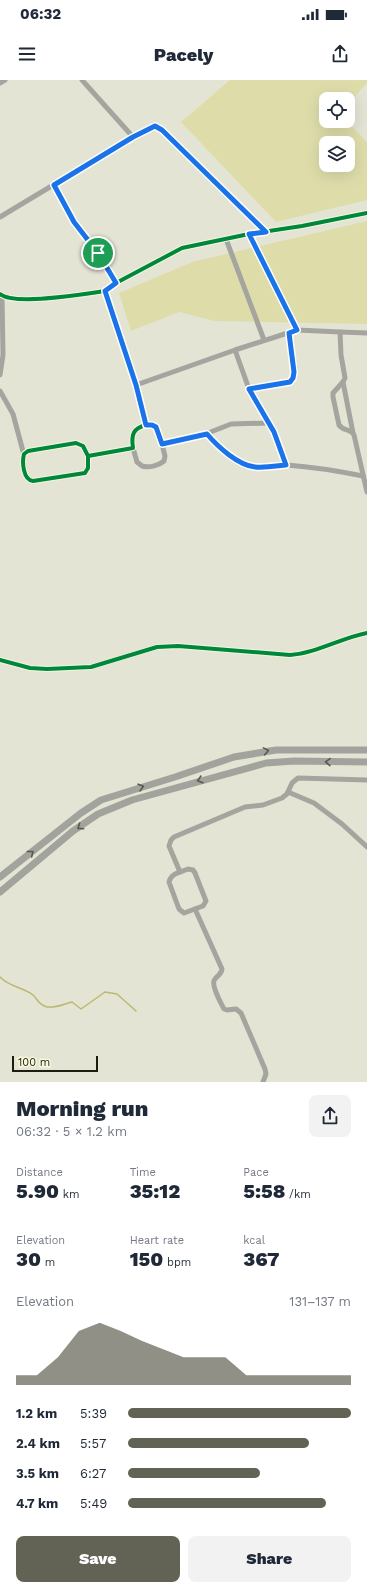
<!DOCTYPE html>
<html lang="en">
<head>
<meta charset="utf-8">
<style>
	:root { --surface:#fff; --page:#f2f2f3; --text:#1f2937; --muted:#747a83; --accent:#626255 }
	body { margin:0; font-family:"Work Sans",sans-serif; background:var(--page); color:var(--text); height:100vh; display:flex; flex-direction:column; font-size:15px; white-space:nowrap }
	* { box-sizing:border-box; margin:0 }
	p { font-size:13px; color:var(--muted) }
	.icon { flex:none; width:22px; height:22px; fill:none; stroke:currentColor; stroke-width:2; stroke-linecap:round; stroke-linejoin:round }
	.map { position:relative; height:1002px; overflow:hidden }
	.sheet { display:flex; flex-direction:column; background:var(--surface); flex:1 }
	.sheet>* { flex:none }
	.tools { position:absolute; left:319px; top:12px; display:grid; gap:8px }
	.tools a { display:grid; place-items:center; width:36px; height:36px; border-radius:8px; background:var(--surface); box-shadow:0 4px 16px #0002; font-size:20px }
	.scale { position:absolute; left:12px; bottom:10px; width:86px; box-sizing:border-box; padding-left:4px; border:2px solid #1c1c11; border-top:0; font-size:11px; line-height:14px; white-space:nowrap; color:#1c1c11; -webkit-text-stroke:3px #f8f8da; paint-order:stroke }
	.pin { position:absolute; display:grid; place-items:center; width:34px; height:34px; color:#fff; margin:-17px; border:2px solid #fff; border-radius:50%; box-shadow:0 1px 4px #0007 }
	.round { display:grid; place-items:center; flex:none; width:42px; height:42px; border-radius:8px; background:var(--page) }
	.summary { display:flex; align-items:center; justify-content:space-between; height:68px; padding:0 16px }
	h1 { font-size:22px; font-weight:800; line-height:30px }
	.metrics { display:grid; grid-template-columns:repeat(3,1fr); gap:6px; height:68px; padding:4px 16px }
	.metrics div { display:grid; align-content:center }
	.metrics b { font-size:20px; font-weight:800 }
	.metrics small { font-size:11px; font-weight:400 }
	.metrics p { font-size:11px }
	.chart { height:112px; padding:8px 16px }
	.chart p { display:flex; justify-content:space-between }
	.chart svg { width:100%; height:72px; margin-top:4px; fill:var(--accent); opacity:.7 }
	.action { display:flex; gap:8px; margin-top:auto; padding:8px 16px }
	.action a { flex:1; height:46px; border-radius:8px; background:var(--accent); color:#fff; font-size:16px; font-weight:800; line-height:46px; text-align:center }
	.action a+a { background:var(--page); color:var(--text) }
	ul { padding:0 16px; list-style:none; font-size:13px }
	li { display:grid; grid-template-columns:64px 48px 1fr; align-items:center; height:30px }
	li i { height:10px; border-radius:5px; background:var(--accent) }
	.status { display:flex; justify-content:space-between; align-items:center; height:28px; padding:0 20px; background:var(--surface); direction:ltr }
	.status svg { height:11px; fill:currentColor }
	header { display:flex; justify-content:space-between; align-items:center; height:52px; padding:0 16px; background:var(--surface); font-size:18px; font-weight:800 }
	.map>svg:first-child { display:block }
	.green { fill:#deddaa; fill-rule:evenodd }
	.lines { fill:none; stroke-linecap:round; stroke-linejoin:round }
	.stream { stroke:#bbb96f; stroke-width:1.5 }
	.minor { stroke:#a5a59f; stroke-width:5 }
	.secondary { stroke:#a3a39d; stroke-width:7 }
	.cycleway-casing { stroke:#f8f8da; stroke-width:6 }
	.cycleway { stroke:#00873e; stroke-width:4 }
	.oneway { stroke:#595950 }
	.route-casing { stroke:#fff; stroke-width:8 }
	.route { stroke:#1a73e8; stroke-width:5 }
</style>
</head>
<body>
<div class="status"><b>06:32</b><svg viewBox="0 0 49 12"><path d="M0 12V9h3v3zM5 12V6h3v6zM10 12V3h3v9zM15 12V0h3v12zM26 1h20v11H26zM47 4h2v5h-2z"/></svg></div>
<header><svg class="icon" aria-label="menu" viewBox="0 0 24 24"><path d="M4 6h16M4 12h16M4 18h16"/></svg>Pacely<svg class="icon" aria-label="share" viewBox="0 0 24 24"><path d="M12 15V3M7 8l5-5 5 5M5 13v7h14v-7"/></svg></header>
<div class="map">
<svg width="367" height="1002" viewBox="0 0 367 1002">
	<rect width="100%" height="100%" fill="#e4e4d4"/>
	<g class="green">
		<path d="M230,0H367V3L348,24V19H326V41H346L367,62V120L276,142L181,42ZM326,63H348V85H326Z"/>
		<path d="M367,141V244L214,241L179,232L131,251L119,213L192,182Z"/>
	</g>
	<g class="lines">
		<path class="stream" d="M0,897C9,907 23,907 33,915C38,920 39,925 47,927C56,928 64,924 72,922L81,929L105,912L117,914L136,931"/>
		<g class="minor">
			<path d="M82,0L133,57C142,52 152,43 162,49L265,152"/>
			<path d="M0,3L5,0"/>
			<path d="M54,105L74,142L98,173L116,203"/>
			<path d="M0,137L133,57"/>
			<path d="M249,154L297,250L340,252L341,275L345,298L343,302L333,313V317L339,345C343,351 351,349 354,355L367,412"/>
			<path d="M226,159L264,260"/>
			<path d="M0,214C14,226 85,214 105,211L116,203L182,168L249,154L302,146L367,133"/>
			<path d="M340,252L367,253"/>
			<path d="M235,270L249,309L274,352L286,385"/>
			<path d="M0,295L3,275L2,216"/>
			<path d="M343,302L353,353"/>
			<path d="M136,305L235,270L297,250"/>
			<path d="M249,309L286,303L293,299L295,288L289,253"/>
			<path d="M0,311L13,334L24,375"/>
			<path d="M207,354C218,367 232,379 248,385C260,390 275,385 287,385C313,387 338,391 363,396"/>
			<path d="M162,364L198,357L231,344L269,343"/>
			<path d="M133,368L137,382L142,386C149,388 158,386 164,381L165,376L158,349L152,345H146"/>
			<path d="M88,376V388L85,393L33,401C23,400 22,382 24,374L28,371L76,363L83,366L88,376L133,368C131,355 133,348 146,345L136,305L105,211"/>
			<path d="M0,580L30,588L47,589L91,587L157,567L178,566L290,575C317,573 341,558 367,553"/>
			<path d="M288,712L314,723L342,744L367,767"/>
			<path d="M188,789L193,790L195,793L206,821L203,826L184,833L179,829L169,802C171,793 181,792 188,789Z"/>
			<path d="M180,792L169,766L171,760L174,757L245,727L263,725L282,718L287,714L292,703L298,698L367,700"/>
			<path d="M195,829L222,889C221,895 218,895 215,899C210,904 221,923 224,929L227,930L236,929L241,933L265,989L266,994L263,1002"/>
		</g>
		<g class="secondary">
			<path d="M0,797L81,733L101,720L175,697L234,677L276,670H367"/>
			<path d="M0,812L73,751L98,734L132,720L266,683L294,681L367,682"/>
		</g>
		<defs>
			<g id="cycleway">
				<path d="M0,214C14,226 85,214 105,211L116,203L182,168L249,154L302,146L367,133"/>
				<path d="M88,376V388L85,393L33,401C23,400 22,382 24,374L28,371L76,363L83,366L88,376L133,368C131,355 133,348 146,345L136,305L105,211"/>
				<path d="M0,580L30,588L47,589L91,587L157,567L178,566L290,575C317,573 341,558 367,553"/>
			</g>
		</defs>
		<use href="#cycleway" class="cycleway-casing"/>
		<use href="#cycleway" class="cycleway"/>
	</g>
	<defs><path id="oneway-chevron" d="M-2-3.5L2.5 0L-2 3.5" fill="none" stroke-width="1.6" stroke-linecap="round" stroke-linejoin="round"/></defs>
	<g class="oneway">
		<use href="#oneway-chevron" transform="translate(266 671) rotate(-10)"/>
		<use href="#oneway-chevron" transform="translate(328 682) rotate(-179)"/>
		<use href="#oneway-chevron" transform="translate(200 700) rotate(164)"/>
		<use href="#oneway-chevron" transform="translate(141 707) rotate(-16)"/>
		<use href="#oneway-chevron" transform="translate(80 747) rotate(146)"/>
		<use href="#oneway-chevron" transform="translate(31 773) rotate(-38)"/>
	</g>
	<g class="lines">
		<defs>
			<path id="route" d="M155,46L162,50L266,152L249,154L297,250L289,253L294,292L293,298L290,302L249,309L274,352L286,385C276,386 265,388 255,387C238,385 218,367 207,354L162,364L156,347L152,345H146L136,305L105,211L116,203L98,173L74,142L54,105L133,57Z"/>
		</defs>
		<use href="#route" class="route-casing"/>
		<use href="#route" class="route"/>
	</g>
</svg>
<div class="tools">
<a><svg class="icon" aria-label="locate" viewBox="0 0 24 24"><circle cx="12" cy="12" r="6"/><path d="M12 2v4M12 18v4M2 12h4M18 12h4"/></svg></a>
<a><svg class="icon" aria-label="layers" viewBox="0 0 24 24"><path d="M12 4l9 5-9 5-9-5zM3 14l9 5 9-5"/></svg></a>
</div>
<div class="scale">100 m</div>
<div class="pin" style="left:98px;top:173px;background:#1e9e55"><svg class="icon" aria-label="arrive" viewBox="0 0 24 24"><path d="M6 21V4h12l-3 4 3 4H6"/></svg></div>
</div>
<section class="sheet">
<div class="summary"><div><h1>Morning run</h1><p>06:32 · 5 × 1.2 km</p></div><a class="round"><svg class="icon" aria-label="share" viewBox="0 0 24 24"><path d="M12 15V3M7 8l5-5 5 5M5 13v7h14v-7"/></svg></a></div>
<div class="metrics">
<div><p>Distance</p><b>5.90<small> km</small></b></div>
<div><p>Time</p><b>35:12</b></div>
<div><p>Pace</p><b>5:58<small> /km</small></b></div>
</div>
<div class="metrics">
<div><p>Elevation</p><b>30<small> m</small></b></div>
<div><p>Heart rate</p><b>150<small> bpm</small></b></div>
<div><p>kcal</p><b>367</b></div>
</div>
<div class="chart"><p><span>Elevation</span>131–137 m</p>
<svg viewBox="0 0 160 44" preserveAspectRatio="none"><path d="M0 44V38L10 38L20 27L30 11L40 6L50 11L60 17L70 22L80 27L90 27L100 27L110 38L120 38L130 38L140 38L150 38L160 38V44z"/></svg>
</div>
<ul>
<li><b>1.2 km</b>5:39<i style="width:100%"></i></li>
<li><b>2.4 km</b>5:57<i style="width:81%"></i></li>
<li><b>3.5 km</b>6:27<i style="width:59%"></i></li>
<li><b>4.7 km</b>5:49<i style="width:89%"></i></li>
</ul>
<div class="action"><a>Save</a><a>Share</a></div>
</section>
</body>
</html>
